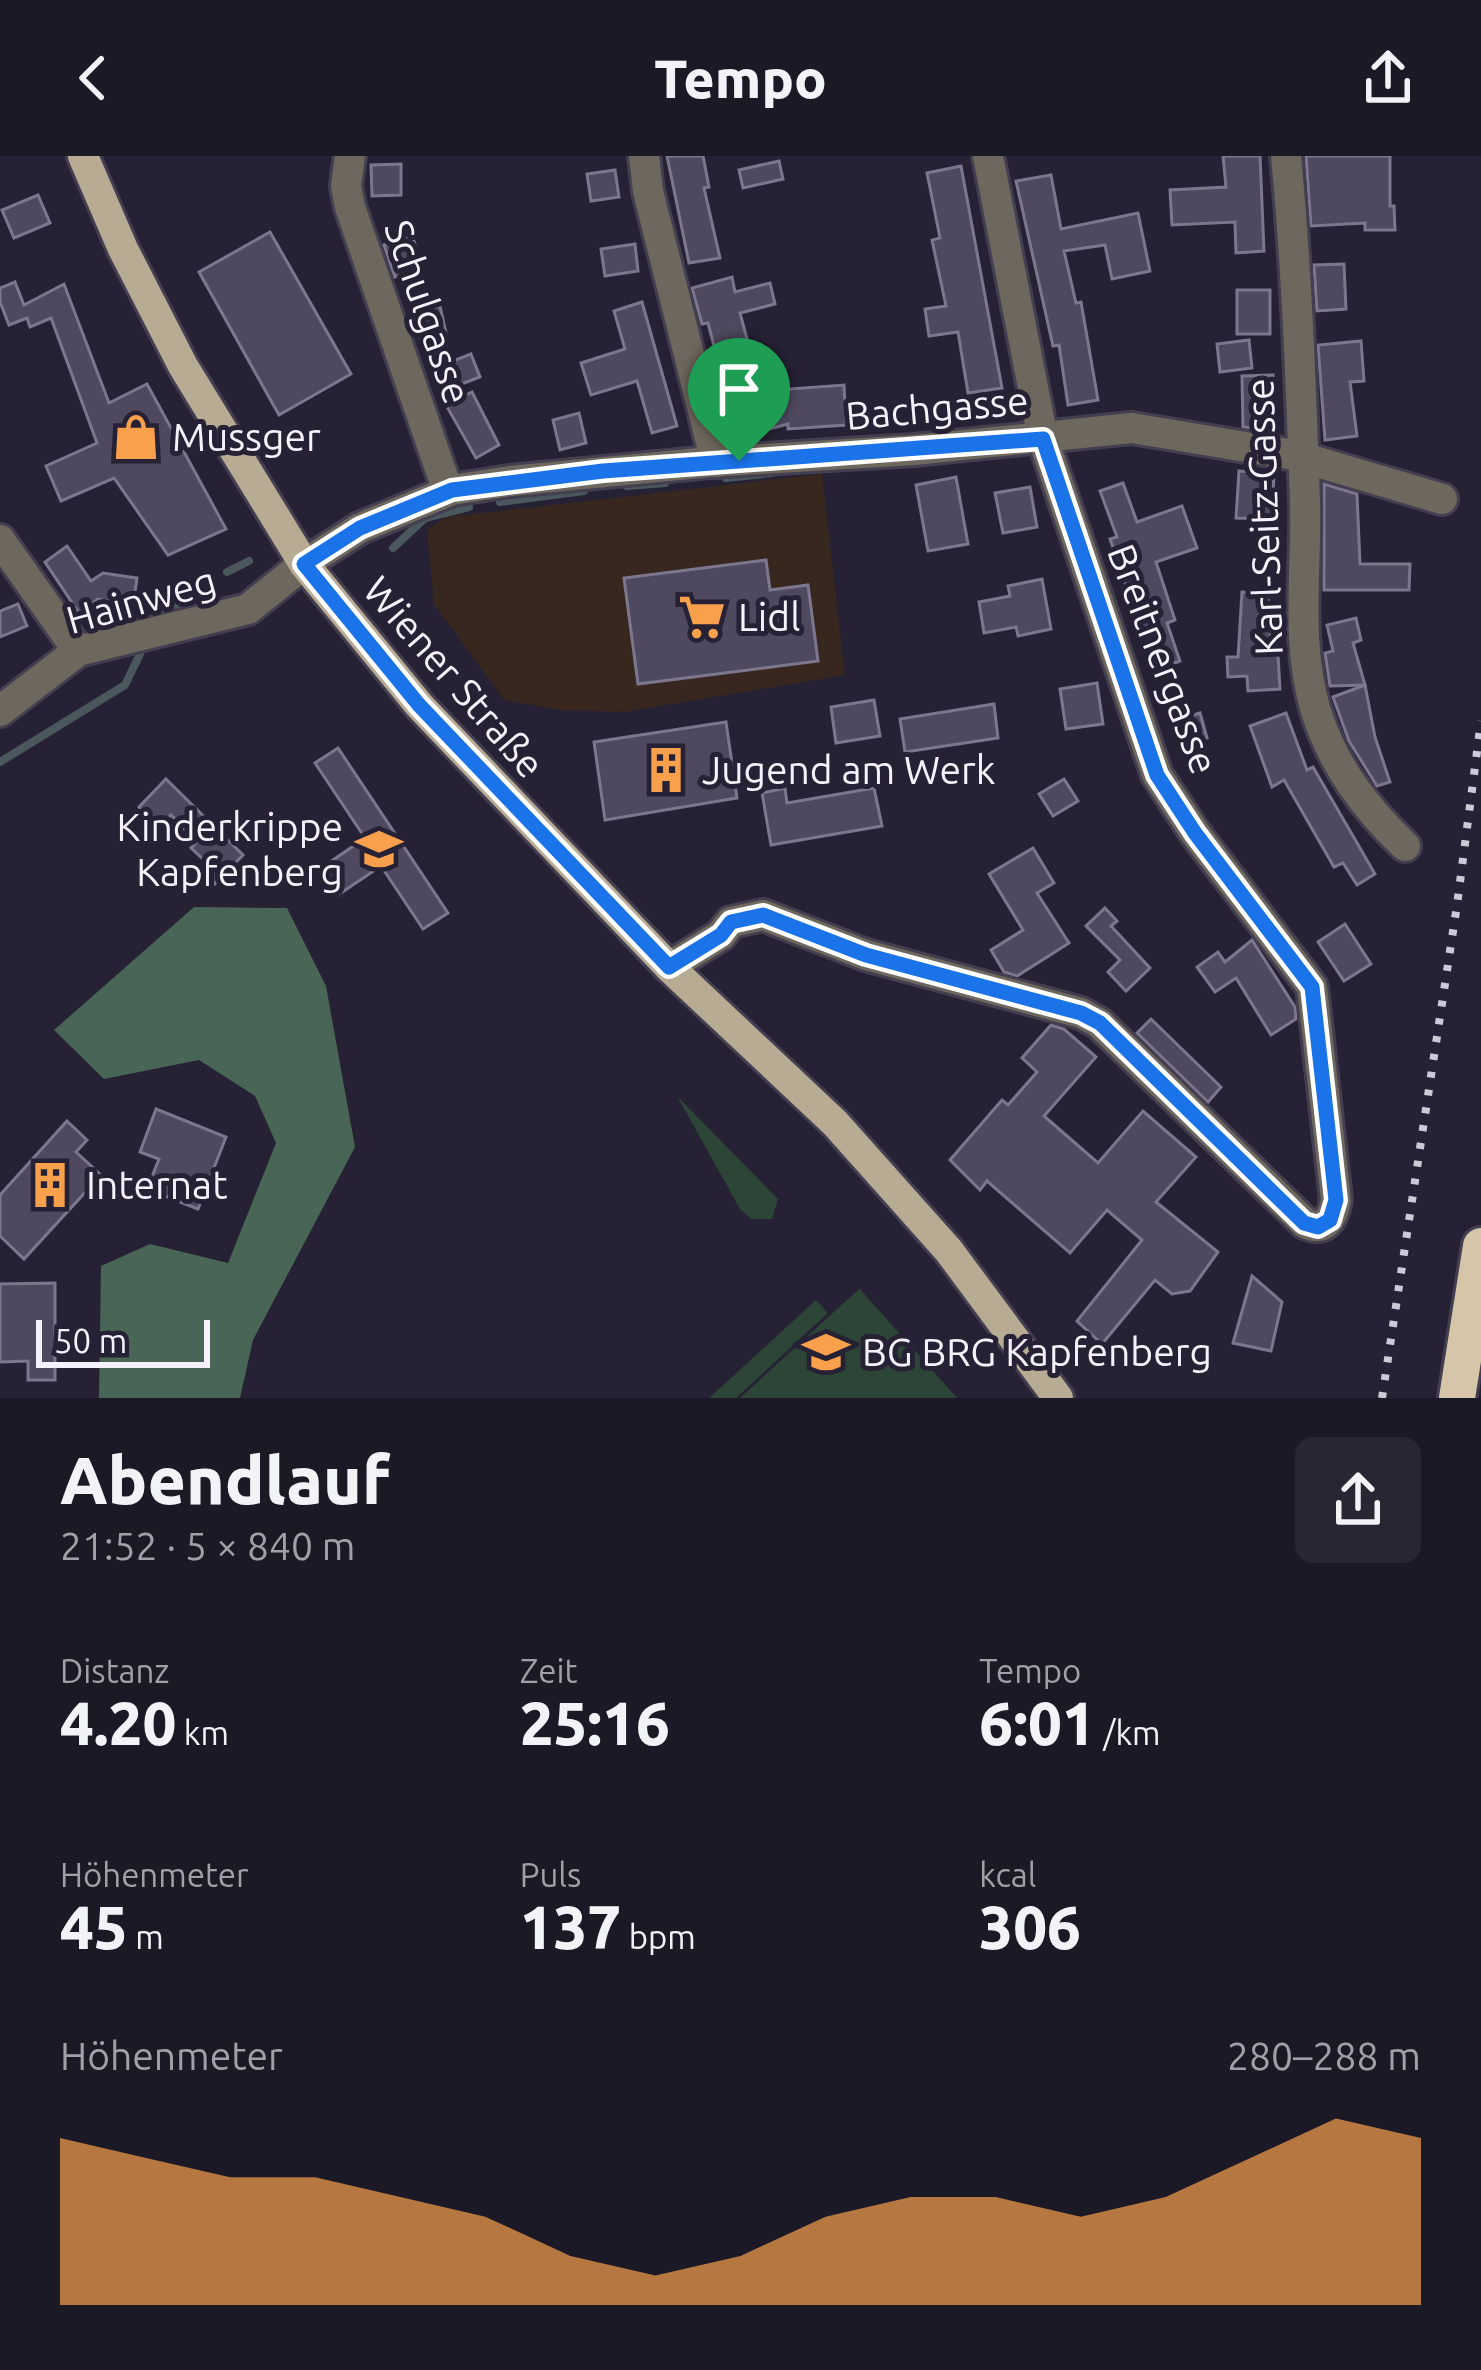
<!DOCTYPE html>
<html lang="de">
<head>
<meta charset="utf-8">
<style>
	:root { --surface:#1c1927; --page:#292633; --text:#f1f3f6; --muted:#a0a0a7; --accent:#f9a04c }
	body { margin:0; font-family:Ubuntu,sans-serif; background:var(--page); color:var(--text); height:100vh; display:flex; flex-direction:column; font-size:45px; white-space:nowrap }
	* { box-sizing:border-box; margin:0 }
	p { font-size:39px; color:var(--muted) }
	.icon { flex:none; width:66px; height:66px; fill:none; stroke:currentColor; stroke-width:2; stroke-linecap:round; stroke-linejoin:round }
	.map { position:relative; height:1242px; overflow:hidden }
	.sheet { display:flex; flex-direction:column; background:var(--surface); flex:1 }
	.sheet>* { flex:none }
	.scale { position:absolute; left:36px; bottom:30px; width:174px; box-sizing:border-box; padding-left:12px; border:6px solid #f5f2fd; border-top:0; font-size:33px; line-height:42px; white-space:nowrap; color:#f5f2fd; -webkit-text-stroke:9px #262134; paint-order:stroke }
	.pin { position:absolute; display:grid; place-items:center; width:102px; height:102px; color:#fff; margin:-123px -51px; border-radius:50% 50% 50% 0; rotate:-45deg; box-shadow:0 0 12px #0007 }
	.pin .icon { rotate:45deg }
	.round { display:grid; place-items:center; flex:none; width:126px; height:126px; border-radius:18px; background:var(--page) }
	.head { display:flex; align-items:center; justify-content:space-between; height:204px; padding:0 60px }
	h1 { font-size:66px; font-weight:800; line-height:90px }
	.stats { display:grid; grid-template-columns:repeat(3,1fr); gap:18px; height:204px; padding:12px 60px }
	.stats div { display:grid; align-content:center }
	.stats b { font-size:60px; font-weight:800 }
	.stats small { font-size:33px; font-weight:400 }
	.stats p { font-size:33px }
	.chart { height:336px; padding:24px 60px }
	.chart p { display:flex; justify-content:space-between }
	.chart svg { width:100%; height:216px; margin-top:12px; fill:var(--accent); opacity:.7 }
	header { display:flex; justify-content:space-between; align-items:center; height:156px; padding:0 60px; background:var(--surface); font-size:54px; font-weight:800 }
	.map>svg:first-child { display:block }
	.commercial { fill:#38271e }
	.green { fill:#2c4537 }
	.forest { fill:#496555 }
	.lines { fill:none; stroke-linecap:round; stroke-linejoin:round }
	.stream { stroke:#4a575d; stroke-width:8 }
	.building { fill:#4e495e; stroke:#7c778e; stroke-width:3 }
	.minor-casing { stroke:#433e50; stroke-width:36 }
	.major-casing { stroke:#433e50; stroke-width:36 }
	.highway-casing { stroke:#433e50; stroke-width:42 }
	.minor { stroke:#6e675d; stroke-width:30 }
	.major { stroke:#b8ab94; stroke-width:30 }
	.highway { stroke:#d5c6aa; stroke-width:36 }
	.rail { stroke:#cdc9d6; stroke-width:8; stroke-dasharray:6 12; stroke-linecap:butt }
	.route-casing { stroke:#fff; stroke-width:24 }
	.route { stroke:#1a73e8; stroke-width:15 }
	.labels { text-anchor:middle; stroke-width:10; stroke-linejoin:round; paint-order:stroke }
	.street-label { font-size:39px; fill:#f5f2fd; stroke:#262134 }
	.poi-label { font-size:39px; fill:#f5f2fd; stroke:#262134; text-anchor:start }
</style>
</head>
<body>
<header><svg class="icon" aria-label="back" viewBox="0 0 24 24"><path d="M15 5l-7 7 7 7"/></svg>Tempo<svg class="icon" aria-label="share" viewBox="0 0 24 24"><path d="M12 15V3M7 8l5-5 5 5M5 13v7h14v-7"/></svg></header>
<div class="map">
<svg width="1481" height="1242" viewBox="0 0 1481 1242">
	<rect width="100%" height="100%" fill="#262134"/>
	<path class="commercial" d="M822,318L845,519L624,556L560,554L504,544L434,448L427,374L446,361Z"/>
	<g class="green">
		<path d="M677,940L778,1043L772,1063H751L740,1053Z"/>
		<path d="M859,1132L957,1242H740L859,1133Z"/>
		<path d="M816,1144L828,1157L736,1242H709Z"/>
	</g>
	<path class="forest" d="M194,751L287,752L326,830L355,991L253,1184L240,1242H99L101,1110L150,1088L228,1107L276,987L255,940L199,904L104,923L54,874Z"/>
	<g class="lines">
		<g class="stream">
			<path d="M726,322L772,317"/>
			<path d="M627,330L665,327"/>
			<path d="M500,346L584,335"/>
			<path d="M393,392L425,362L469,351"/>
			<path d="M227,416L249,405"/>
			<path d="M166,456L199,434"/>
			<path d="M0,606L125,529L140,498"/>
		</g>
	</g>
	<g class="building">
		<path d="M667,0H703L709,31L704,32L720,102L689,107Z"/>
		<path d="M1223,0H1260L1264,95L1236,97L1235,66L1172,69L1170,34L1226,31Z"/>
		<path d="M1306,0H1390V50H1394L1395,74H1365V67L1311,70Z"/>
		<path d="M779,5L783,23L743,32L739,14Z"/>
		<path d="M401,8V39L372,40L371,9Z"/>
		<path d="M961,10L1002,232L968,237L958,176L929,180L925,153L946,150L932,84L940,82L927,17Z"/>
		<path d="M615,14L619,41L591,45L587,18Z"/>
		<path d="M1051,19L1061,73L1138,57L1150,115L1112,123L1105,89L1064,95L1076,147L1081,146L1098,244L1068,249L1059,189L1053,190L1016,25Z"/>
		<path d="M38,39L50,67L14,82L2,54Z"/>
		<path d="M270,76L351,218L279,259L199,116Z"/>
		<path d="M412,79L422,111L395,121L384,89Z"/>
		<path d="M635,88L638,115L605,120L601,93Z"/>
		<path d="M1344,108L1346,153L1317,155L1314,109Z"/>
		<path d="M732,121L735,136L770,127L775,148L740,157L761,235L844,229L846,269L788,273V268L738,281L708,167L702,168L692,132Z"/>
		<path d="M15,126L24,149L64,128L109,247L147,228L226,373L168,399L114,322L61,345L46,310L97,287L51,162L30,171L27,162L9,169L0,146V132Z"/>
		<rect x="1237" y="134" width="33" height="44"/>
		<path d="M642,146L677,270L652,277L637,225L591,239L581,207L625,193L614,155Z"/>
		<path d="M440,150L446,177L420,183L413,156Z"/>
		<path d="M1249,184L1252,212L1220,216L1217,188Z"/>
		<path d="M1361,185L1364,225L1350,226L1357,280L1325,284L1318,189Z"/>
		<path d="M471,198L480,221L454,231L445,208Z"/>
		<path d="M1273,219L1274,274L1243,271L1242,220Z"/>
		<path d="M472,236L499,289L476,302L446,249Z"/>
		<path d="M579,257L586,287L560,294L553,264Z"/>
		<path d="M1239,315L1274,317L1272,363L1236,362Z"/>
		<path d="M956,321L968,388L928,395L916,329Z"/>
		<path d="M1123,327L1137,366L1182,350L1197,392L1156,406L1175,464L1167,467L1180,505L1155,514L1110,383L1117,381L1100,335Z"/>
		<path d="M1324,328L1357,338L1360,408H1410L1409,434H1324Z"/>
		<path d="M1030,331L1037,371L1003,377L995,337Z"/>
		<path d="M67,390L91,425L103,417L137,422L133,450L98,443L79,457L45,406Z"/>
		<path d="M766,404L770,434L808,429L818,505L638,528L624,422Z"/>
		<path d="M1042,423L1051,473L1018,480L1016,471L984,477L979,446L1010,440L1008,430Z"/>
		<path d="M1242,436L1268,437V446L1273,447L1269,499H1278L1280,533L1248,535L1247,520L1228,521L1227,501H1238Z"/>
		<path d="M18,448L27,470L0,481V455Z"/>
		<path d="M1356,462L1361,484L1353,487L1365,529L1330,530L1325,497L1333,495L1327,469Z"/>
		<path d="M1097,527L1103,568L1066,573L1060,533Z"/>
		<path d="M1365,529L1375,581L1390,626L1377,630L1349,585L1333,541Z"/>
		<path d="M874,544L880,580L836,587L831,551Z"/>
		<path d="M994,548L998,582L905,596L900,563Z"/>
		<path d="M1200,557L1207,582L1181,590L1174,565Z"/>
		<path d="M1286,557L1307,614L1313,611L1375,718L1357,729L1343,707L1334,711L1284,624L1272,631L1250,570Z"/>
		<path d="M726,566L737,642L605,664L594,586Z"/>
		<path d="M338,592L448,757L423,773L381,710L338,739L320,713L365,682L315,607Z"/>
		<path d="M166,623L243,699L215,728L199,713L206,706L191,692L197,686L171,659L159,671L139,651Z"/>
		<path d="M1064,623L1078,645L1053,660L1039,638Z"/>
		<path d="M785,632L787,647L874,632L882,670L771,689L762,637Z"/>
		<path d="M1033,692L1054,727L1037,737L1069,787L1017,820L1004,816L991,794L1023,774L989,718Z"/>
		<path d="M1105,752L1117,765L1111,770L1150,812L1126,835L1108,816L1120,804L1086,770Z"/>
		<path d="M1345,768L1371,808L1344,825L1318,786Z"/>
		<path d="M1252,784L1295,851L1296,863L1271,879L1236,822L1215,836L1197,811L1218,796L1225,806Z"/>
		<path d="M1151,863L1221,931L1208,946L1137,877Z"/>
		<path d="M1051,869L1064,873L1096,901L1044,960L1098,1007L1143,955L1196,1001L1156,1046L1218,1096L1190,1135L1172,1138L1155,1124L1102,1188L1077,1165L1142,1084L1107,1054L1070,1097L987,1025L980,1034L950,1004L1002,944L1008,949L1037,916L1022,902Z"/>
		<path d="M156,953L226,981L198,1053L147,1033L159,1003L140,996Z"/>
		<path d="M67,965L87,984L76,996L101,1019L24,1103L0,1080V1039Z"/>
		<path d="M1252,1120L1282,1146L1271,1195L1233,1187Z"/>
		<path d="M55,1127V1224H28V1205L0,1206V1128Z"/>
	</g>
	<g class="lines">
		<defs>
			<g id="minor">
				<path d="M350,0L346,30L350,51L444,324L452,334"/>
				<path d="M644,0L648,35L716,306"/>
				<path d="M1286,0C1297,115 1301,231 1305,346C1307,416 1295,486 1316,555C1333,609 1364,651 1405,690"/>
				<path d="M0,384L78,495"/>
				<path d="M0,555L78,495L248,453L304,408L360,372L452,334L510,325L710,306L914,294L1132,272L1294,299L1442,343"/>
				<path d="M669,811L721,779L731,766L763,759L866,799L1081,857L1099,867L1305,1067C1325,1077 1333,1062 1336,1044L1312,831L1195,677L1157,619L1043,283L988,0"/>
			</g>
			<path id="major" d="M83,0L123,93L183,210L304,408L419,549L669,811L835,967L949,1095L1058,1242"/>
			<path id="highway" d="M1457,1242L1481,1090"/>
		</defs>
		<use href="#minor" class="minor-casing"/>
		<use href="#major" class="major-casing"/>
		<use href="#highway" class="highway-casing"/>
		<use href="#minor" class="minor"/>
		<use href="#major" class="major"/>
		<use href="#highway" class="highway"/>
		<path class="rail" d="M1382,1242L1457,749L1481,565"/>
	</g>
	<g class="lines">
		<defs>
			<path id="route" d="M1043,283L1157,619L1195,677L1312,831L1336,1044L1330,1064L1318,1071L1304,1067L1100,867L1081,857L866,799L763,759L731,766L721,779L669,811L419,549L304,408L360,372L452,334L603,315Z"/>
		</defs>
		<use href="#route" class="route-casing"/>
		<use href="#route" class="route"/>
	</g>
	<defs>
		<symbol id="shop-bare" viewBox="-9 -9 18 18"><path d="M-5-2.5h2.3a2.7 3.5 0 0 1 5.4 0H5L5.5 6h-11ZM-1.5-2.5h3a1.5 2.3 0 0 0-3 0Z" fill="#f9a04c" stroke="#262134" stroke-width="2.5" paint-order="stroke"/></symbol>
		<symbol id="supermarket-bare" viewBox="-9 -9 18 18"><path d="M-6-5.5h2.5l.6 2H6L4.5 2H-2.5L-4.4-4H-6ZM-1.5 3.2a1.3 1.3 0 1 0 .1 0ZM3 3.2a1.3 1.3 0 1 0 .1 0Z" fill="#f9a04c" stroke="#262134" stroke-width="2.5" paint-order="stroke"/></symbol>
		<symbol id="building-bare" viewBox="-9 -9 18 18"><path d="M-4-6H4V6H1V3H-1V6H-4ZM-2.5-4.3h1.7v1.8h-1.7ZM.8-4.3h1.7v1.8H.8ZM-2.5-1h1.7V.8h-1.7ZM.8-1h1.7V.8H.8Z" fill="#f9a04c" stroke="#262134" stroke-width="2.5" paint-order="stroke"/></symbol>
		<symbol id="school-bare" viewBox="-9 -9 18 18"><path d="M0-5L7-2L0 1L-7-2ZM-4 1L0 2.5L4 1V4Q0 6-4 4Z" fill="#f9a04c" stroke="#262134" stroke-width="2.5" paint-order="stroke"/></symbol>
	</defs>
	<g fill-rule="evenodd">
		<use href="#shop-bare" x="103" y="248" width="66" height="66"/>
		<use href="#supermarket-bare" x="669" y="428" width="66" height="66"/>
		<use href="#building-bare" x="633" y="581" width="66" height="66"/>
		<use href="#school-bare" x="346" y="660" width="66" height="66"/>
		<use href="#building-bare" x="17" y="996" width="66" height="66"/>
		<use href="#school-bare" x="793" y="1163" width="66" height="66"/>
	</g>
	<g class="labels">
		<g class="street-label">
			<text transform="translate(428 156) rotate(71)" y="14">Schulgasse</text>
			<text transform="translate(937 252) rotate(-5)" y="14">Bachgasse</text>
			<text transform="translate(1264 361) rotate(-92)" y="14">Karl-Seitz-Gasse</text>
			<text transform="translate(141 444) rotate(-16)" y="14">Hainweg</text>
			<text transform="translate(1163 503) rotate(69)" y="14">Breitnergasse</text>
			<text transform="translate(454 521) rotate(49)" y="14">Wiener Straße</text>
		</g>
		<g class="poi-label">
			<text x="172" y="295">Mussger</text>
			<text x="738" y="475">Lidl</text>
			<text x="702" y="628">Jugend am Werk</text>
			<text x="343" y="685" text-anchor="end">Kinderkrippe<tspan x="343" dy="45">Kapfenberg</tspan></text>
			<text x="86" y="1043">Internat</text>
			<text x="862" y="1210">BG BRG Kapfenberg</text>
		</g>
	</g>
</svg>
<div class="scale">50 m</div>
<div class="pin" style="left:739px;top:305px;background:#1e9e55"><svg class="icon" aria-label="arrive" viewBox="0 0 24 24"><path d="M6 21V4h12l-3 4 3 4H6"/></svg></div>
</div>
<section class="sheet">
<div class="head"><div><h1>Abendlauf</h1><p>21:52 · 5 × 840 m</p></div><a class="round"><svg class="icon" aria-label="share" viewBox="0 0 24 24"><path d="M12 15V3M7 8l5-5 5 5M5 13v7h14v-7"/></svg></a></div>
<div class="stats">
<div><p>Distanz</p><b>4.20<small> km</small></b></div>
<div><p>Zeit</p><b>25:16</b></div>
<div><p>Tempo</p><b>6:01<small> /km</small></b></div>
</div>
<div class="stats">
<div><p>Höhenmeter</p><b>45<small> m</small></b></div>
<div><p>Puls</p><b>137<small> bpm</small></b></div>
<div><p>kcal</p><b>306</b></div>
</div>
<div class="chart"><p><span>Höhenmeter</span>280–288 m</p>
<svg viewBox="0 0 160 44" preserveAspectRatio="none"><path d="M0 44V10L10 14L20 18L30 18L40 22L50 26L60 34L70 38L80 34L90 26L100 22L110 22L120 26L130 22L140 14L150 6L160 10V44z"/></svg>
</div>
</section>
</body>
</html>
